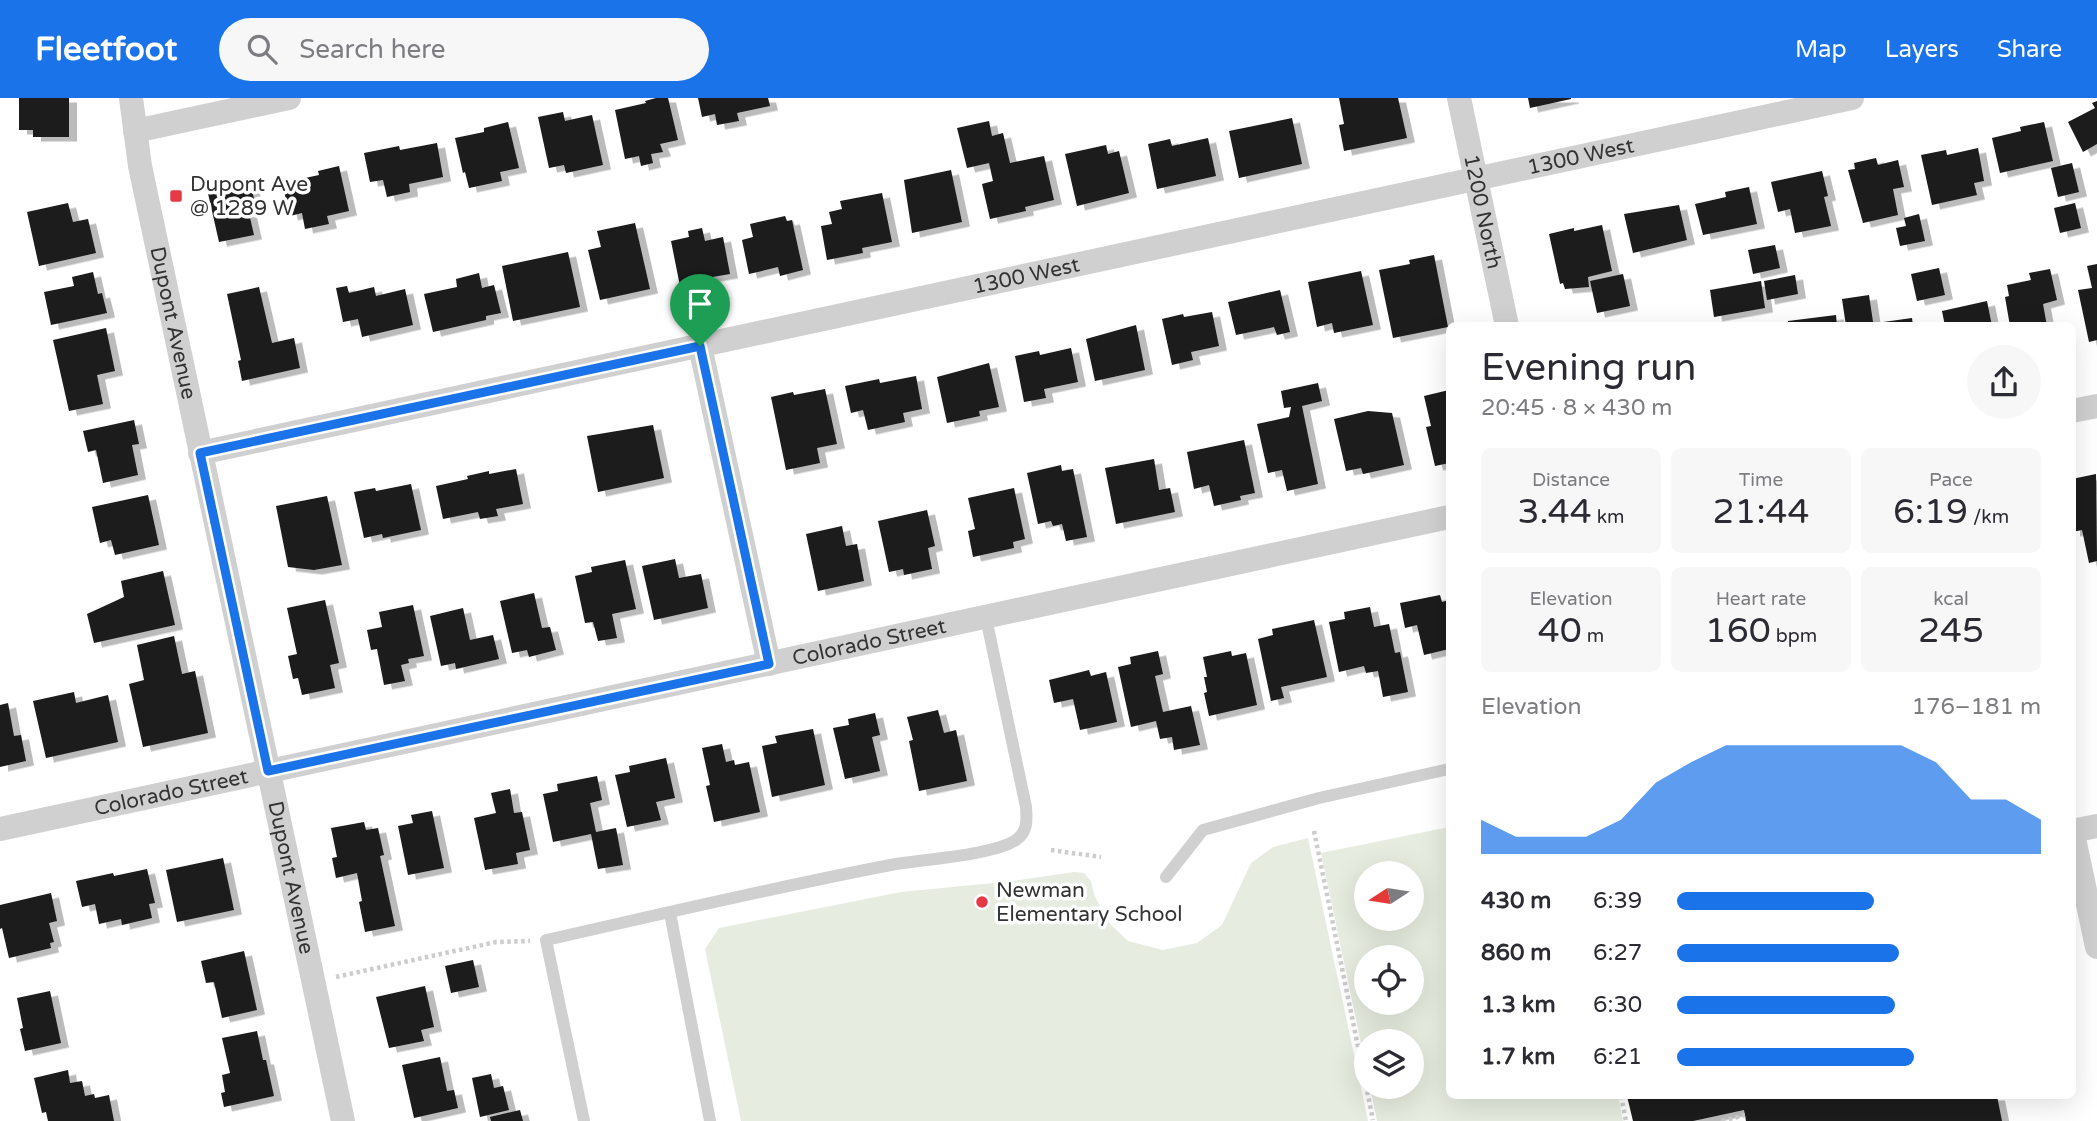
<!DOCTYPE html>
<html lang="en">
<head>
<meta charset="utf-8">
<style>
	:root { --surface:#fff; --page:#f7f7f7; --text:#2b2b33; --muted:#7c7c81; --accent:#1a73e8 }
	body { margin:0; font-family:"Varela Round",sans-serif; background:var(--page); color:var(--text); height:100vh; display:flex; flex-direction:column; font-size:26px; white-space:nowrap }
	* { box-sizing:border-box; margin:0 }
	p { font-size:23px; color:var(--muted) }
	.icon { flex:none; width:38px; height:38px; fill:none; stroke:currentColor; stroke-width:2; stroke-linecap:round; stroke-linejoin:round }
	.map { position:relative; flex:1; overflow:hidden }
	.panel { position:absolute; left:1446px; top:224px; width:630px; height:777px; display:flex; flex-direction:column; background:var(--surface); border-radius:10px; box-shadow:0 7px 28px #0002 }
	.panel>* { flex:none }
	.needle { width:46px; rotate:258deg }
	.tools { position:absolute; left:1354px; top:763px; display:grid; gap:14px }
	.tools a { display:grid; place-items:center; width:70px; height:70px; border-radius:50%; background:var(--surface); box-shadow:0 7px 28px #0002; font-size:35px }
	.pin { position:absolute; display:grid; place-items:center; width:60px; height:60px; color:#fff; margin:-72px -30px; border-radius:50% 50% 50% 0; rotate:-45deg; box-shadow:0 0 7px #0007 }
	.pin .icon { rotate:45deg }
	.round { display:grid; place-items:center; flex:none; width:74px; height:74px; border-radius:37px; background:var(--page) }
	.summary { display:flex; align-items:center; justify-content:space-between; height:119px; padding:0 35px }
	h1 { font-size:38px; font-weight:600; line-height:52px }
	.figures { display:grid; grid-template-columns:repeat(3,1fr); gap:10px; height:119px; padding:7px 35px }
	.figures div { display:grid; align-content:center; border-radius:10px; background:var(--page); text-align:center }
	.figures b { font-size:35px; font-weight:600 }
	.figures small { font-size:19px; font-weight:400 }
	.figures p { font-size:19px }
	.chart { height:196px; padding:14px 35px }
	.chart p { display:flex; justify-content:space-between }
	.chart svg { width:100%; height:126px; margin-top:7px; fill:var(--accent); opacity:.7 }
	ul { padding:0 35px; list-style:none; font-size:23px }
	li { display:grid; grid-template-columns:112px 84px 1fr; align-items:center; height:52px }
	li i { height:18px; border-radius:9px; background:var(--accent) }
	header { display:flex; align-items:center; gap:42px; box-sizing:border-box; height:98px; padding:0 35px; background:var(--accent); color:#fff }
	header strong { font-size:33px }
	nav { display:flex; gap:38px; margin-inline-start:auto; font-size:24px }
	.search { width:490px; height:63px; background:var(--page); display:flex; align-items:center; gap:18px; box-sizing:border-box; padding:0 24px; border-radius:38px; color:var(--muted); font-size:26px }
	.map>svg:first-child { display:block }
	.green { fill:#e6ecdf; fill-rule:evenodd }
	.building { fill:#1a1a1a; filter:url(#shadow) }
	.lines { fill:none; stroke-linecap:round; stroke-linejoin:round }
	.path { stroke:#cdcdcd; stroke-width:4.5; stroke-dasharray:3.5 3.5; stroke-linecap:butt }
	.service { stroke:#d0d0d0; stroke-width:12 }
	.minor { stroke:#d0d0d0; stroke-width:24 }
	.route-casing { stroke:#fff; stroke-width:14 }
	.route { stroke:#1a73e8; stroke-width:9 }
	.poi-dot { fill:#e63946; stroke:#fff; stroke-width:2.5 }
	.labels { text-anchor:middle; stroke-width:7; stroke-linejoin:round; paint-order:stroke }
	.street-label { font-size:21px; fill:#333; stroke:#fff }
	.poi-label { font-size:21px; fill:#333; stroke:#fff; text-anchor:start }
</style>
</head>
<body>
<header>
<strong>Fleetfoot</strong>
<div class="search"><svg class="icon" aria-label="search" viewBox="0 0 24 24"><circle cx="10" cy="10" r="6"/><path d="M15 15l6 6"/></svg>Search here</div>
<nav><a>Map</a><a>Layers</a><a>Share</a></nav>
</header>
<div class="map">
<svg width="2097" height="1023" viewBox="0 0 2097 1023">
	<defs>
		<filter id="shadow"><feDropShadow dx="8" dy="4.5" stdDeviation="0" flood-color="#0004"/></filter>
	</defs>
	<rect width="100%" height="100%" fill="#fff"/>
	<g class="green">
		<path d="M1449,729V998H1618L1623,1023H1377L1370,989H1412V943H1367V974L1321,755ZM1367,775H1412V821H1367ZM1367,859H1412V905H1367Z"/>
		<path d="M1308,740L1368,1023H741L705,851L719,830L901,794L1013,783L1074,774L1084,775L1091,783L1094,796L1107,823L1128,843L1163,852L1197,845L1222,827L1251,765L1273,749Z"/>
	</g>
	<g class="building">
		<path d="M19,0H69V39H33V32H19Z"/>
		<path d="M656,0H668L678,42L660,46L663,54L651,56L653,65L641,68L639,58L625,61L615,12L646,5L645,3Z"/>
		<path d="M698,0H768L770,8L737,15L739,23L717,27L715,16L702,19Z"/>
		<path d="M1339,0H1398L1407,40L1344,53L1339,27L1344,26Z"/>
		<path d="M1528,0H1571V1L1530,10Z"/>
		<path d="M2097,3V46L2083,54L2068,24L2095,10L2092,5Z"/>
		<path d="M563,14L565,23L592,17L603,67L566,75L564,67L549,70L538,19Z"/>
		<path d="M1292,20L1302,66L1239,80L1229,33Z"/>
		<path d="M989,23L992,38L1003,35L1010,65L1044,58L1054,102L1025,109L1026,113L990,121L982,86L993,83L989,65L967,70L957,30Z"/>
		<path d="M508,24L519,70L500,74L502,83L469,90L465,74L463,75L455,40L484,34V30Z"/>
		<path d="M2044,24L2053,63L2000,75L1992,40L2021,33L2020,29Z"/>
		<path d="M1208,40L1216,78L1157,91L1148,46L1170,41L1172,48Z"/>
		<path d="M437,45L443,79L409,86L410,94L387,99L383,82L370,84L364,55L399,48L400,52Z"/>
		<path d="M1106,47L1108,56L1119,53L1129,95L1077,108L1065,56Z"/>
		<path d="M1978,50L1984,83L1974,85L1977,97L1932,107L1921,57L1946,52L1947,57Z"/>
		<path d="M1876,60L1878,67L1898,62L1904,89L1893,91L1898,117L1863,125L1848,72L1855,71L1854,65Z"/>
		<path d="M2072,65L2079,94L2058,99L2051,70Z"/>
		<path d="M339,68L349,113L327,118L329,126L305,131L302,115L290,118L282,85L319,77L318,73Z"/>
		<path d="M951,72L962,124L912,135L904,82Z"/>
		<path d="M1822,73L1828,98L1824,99L1831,128L1795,135L1790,111L1778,114L1771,84Z"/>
		<path d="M250,82L254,101L246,102L254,137L219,144L207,91Z"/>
		<path d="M1749,89L1757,126L1703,137L1695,106L1726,99L1725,94Z"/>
		<path d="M882,95L892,144L862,150L863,155L827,162L821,128L832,126L829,114L842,111L840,103Z"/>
		<path d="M68,105L73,124L88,121L96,155L39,168L27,114Z"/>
		<path d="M2075,105L2081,130L2060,135L2054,110Z"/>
		<path d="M1679,107L1687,142L1633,155L1624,116Z"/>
		<path d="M1919,116L1925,143L1900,148L1896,130L1906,128L1904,120Z"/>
		<path d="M785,118L787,123L792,122L803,172L780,178L778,169L749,176L742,142L753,139L750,126Z"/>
		<path d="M635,125L650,191L600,202L588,152L601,149L597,133Z"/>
		<path d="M1602,127L1612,173L1588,179L1589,189L1565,191L1563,185L1560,186L1549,136L1574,130V133Z"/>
		<path d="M702,130L705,143L723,139L730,176L701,181L703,188L681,193L671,143L689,139L688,133Z"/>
		<path d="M1775,147L1780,170L1753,176L1748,152Z"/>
		<path d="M568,154L580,209L513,223L502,168Z"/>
		<path d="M1434,157L1448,229L1393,240L1379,172L1410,166L1409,162Z"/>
		<path d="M2097,166V242L2089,244L2078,192L2092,190L2087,168Z"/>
		<path d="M1939,170L1945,197L1917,203L1911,176Z"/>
		<path d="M2050,171L2057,202L2043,206L2047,228H2010L2005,199L2009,198L2007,187L2031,182L2029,175Z"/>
		<path d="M1361,173L1373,227L1334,235L1332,225L1317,229L1308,184Z"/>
		<path d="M93,174L98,196L102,195L107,215L51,227L44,194L74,188L72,179Z"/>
		<path d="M479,175L482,190L494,187L501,215L486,218V222L433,234L424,196L457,189L456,181Z"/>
		<path d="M1623,176L1630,208L1597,215L1590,183Z"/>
		<path d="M1795,177L1798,196L1767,202L1764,183Z"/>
		<path d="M1761,183L1765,210L1714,219L1710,192Z"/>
		<path d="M347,188L349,195L374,189L376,198L405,191L413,227L362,239L358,221L343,224L336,190Z"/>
		<path d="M259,189L272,245L294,240L300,270L242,283L238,263L241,262L227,196Z"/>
		<path d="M1280,192L1290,234L1277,237L1274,229L1236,237L1228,204Z"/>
		<path d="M1869,197L1873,224L1846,228L1842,201Z"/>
		<path d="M1987,203L1992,228H1945L1942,213Z"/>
		<path d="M1212,214L1219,248L1191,254L1193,262L1172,267L1162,221L1183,216L1184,219Z"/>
		<path d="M1836,217L1837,228H1788V223Z"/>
		<path d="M1912,220L1913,228H1877L1876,225Z"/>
		<path d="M1136,227L1145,272L1095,283L1086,241Z"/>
		<path d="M106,230L115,273L97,277L103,306L69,313L53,242Z"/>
		<path d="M1071,250L1078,284L1044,291L1046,300L1024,304L1015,258L1039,253L1040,257Z"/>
		<path d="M989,265L999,309L979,313L980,318L947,325L937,279Z"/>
		<path d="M916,278L922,311L903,315L905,324L868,332L863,312L851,315L845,288L879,281L880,285Z"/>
		<path d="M1318,285L1322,303L1302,308L1318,386L1287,393L1282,372L1268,375L1257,326L1289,319L1291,309L1284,310L1281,293Z"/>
		<path d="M825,291L837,346L817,350L820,365L786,372L771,299L793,294L794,297Z"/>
		<path d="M1449,292V365L1435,368L1426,329L1431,328L1424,298Z"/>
		<path d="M1368,313L1392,315L1404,367L1363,376L1361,370L1346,373L1334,321Z"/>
		<path d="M134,322L139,346L132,347L138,377L103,385L96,352L88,354L83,333Z"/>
		<path d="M653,327L664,380L598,394L587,338Z"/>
		<path d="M1244,342L1255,395L1240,398L1241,402L1214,408L1209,387L1194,391L1187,354Z"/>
		<path d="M1154,361L1159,392L1170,390L1175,414L1116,426L1105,370Z"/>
		<path d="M1061,367L1062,373L1073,371L1087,439L1066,443L1062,426L1053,428L1051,423L1038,426L1027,375Z"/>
		<path d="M516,371L523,406L496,411L498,418L480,421L478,414L443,421L436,388L468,381L467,378L489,373V376Z"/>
		<path d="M2096,376L2097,463L2089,465L2082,432L2072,434V381Z"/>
		<path d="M411,386L421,432L383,440L382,436L364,440L354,394L375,390L376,393Z"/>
		<path d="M1014,390L1025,441L1013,444L1014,450L973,459L968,433L975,431L968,400Z"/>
		<path d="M148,397L159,447L115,457L111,442L100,445L92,409Z"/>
		<path d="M327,398L342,467L314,472L288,469L276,408Z"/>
		<path d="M927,412L935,448L928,450L932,471L904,477L903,471L889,474L878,423Z"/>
		<path d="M842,428L846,448L857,446L864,483L818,493L806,436Z"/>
		<path d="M675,461L679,480L701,476L708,510L654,522L642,468Z"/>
		<path d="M625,462L636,511L612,516L617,540L598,543L593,524L585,525L575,478L592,474L591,469Z"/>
		<path d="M163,473L175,527L94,545L87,516L124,499L121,483Z"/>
		<path d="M534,495L542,530L550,529L556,552L529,559L527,552L512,555L500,503Z"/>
		<path d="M1440,497L1442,504L1449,502V551L1424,557L1417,527L1405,530L1400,505Z"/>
		<path d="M325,502L339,565L330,567L335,590L302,597L298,580L293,581L288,558L297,556L287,510Z"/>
		<path d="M413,507L424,558L408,561L409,565L401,567L405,583L384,587L377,551L371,552L367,532L382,529L379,514Z"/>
		<path d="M1370,509L1374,529L1389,526L1395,555L1400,554L1408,594L1383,599L1378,573L1366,575L1364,568L1339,574L1329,524L1345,521L1344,514Z"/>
		<path d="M463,510L470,542L493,537L499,561L456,571L455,565L441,568L430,518Z"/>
		<path d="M1314,522L1327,579L1281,589L1284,600L1271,603L1258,541L1273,537L1272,531Z"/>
		<path d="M174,538L182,576L195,573L208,635L143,649L129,586L144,582L137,547Z"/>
		<path d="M1158,553L1163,576L1155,578L1163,614L1191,608L1200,647L1174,652L1172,639L1160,641L1156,623L1131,629L1118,569L1131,566L1130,559Z"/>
		<path d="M1231,553L1232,558L1246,555L1257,607L1209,618L1204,595L1207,594L1204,579H1207L1203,559Z"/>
		<path d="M1089,572L1091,578L1106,574L1117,624L1080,632L1073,601L1054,605L1049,582Z"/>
		<path d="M74,594L76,605L108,597L118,644L46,660L33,603Z"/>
		<path d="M8,605L14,638L21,637L26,663L0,669V607Z"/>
		<path d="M938,612L944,635L956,632L967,683L919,693L909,643L913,642L907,619Z"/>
		<path d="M875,615L880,637L872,639L880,673L845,681L833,630L849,627L848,621Z"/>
		<path d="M813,631L825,687L772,699L762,648L777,645L775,638Z"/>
		<path d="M722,646L726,664L734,662L735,667L749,664L760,714L714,724L706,688L710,687L702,650Z"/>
		<path d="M666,660L675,700L656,704L661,722L627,729L615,677L630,674L629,668Z"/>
		<path d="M597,678L602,702L590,705L596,734L616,730L623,767L598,771L591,736L553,744L543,696L558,693L557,686Z"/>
		<path d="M510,691L514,715L522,714L530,752L516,755L518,766L485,772L474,720L496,715L491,695Z"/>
		<path d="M432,713L444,770L408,777L398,728L413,725L411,717Z"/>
		<path d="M364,724L366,732L378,730L384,757L380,758L395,828L365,834L359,804L362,803L357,775L336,780L332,760L337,759L331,730Z"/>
		<path d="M223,760L234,812L177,824L166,772Z"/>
		<path d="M147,771L155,805L149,806L152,820L122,827L121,821L99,826L95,806L82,809L76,783L113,775L114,778Z"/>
		<path d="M51,795L57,823L49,825L54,844L50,845L51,850L9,860L2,830L0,831V807Z"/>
		<path d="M244,853L257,912L222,920L214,884L206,885L201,863Z"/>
		<path d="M473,862L479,889L451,895L445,868Z"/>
		<path d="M425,888L434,929L421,932L424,943L389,950L376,899Z"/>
		<path d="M50,893L61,945L25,953L20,931L23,930L17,900Z"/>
		<path d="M257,933L263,962H266L274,998L224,1009L221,995L225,994L222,977L230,975L222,940Z"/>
		<path d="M440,959L447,993L454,992L458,1010L414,1020L402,967Z"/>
		<path d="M68,972L70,985L82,983L85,998L94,996L95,1000L109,997L114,1023H48L46,1014L42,1015L34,980Z"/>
		<path d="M491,976L494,990L503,988L509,1012L480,1019L472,980Z"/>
		<path d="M1627,998H1997L2002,1023H1746L1744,1012L1693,1023H1633Z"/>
		<path d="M520,1012L523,1023H491L490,1019Z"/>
	</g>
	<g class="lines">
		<g class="path">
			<path d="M1314,733L1373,1022"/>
			<path d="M1051,752L1101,759"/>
			<path d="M336,879L496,844L530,843"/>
			<path d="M1621,998L1626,1023"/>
			<path d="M1722,1023L1745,1017"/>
		</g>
		<g class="service">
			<path d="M1166,779L1203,732L1319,700L1449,671"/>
			<path d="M670,815L710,1023"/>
			<path d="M584,1023L546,842C662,816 779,788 896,766C926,761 994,757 1016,742C1028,734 1027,721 1026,709L986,520"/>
		</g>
		<g class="minor">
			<path id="s1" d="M131,0L140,68L343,1023"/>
			<path id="s2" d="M1459,0L1507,228"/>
			<path d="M135,33L289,0"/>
			<path d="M700,248L769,566"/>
			<path d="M2072,313L2097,308"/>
			<path id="s3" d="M200,355L1852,0"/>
			<path id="s4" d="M0,731L1449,419"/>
			<path d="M2072,731L2097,849"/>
			<path d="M2072,733L2097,728"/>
		</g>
	</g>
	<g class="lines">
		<defs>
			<path id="route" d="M700,248L769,566L268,673L200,355Z"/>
		</defs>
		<use href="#route" class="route-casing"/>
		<use href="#route" class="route"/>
	</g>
	<g class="poi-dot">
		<rect x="169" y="91" width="14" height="14" rx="3.5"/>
		<circle cx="982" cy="804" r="7"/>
	</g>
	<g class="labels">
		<g class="street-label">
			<text dy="7" stroke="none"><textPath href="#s3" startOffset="1412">1300 West</textPath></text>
			<text dy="7" stroke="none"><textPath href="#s2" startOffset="116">1200 North</textPath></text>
			<text dy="7" stroke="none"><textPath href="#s3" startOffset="845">1300 West</textPath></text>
			<text dy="7" stroke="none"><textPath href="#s1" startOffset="229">Dupont Avenue</textPath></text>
			<text dy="7" stroke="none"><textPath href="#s4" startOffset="889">Colorado Street</textPath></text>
			<text dy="7" stroke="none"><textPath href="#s4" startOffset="175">Colorado Street</textPath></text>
			<text dy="7" stroke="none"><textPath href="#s1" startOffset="796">Dupont Avenue</textPath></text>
		</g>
		<g class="poi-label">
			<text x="190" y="93">Dupont Ave<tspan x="190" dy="24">@ 1289 W</tspan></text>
			<text x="996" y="799">Newman<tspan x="996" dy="24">Elementary School</tspan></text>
		</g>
	</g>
</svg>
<div class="tools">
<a><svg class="needle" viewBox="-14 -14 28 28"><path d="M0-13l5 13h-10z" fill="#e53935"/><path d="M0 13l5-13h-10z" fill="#7c7c81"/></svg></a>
<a><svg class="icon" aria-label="locate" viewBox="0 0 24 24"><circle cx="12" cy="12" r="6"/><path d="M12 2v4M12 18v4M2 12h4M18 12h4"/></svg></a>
<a><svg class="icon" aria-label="layers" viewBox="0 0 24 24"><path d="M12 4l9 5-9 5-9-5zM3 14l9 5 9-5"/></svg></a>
</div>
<div class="pin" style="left:700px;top:248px;background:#1e9e55"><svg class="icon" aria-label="arrive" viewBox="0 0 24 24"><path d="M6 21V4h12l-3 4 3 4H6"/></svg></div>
<section class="panel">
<div class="summary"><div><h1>Evening run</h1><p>20:45 · 8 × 430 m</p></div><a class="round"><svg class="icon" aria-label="share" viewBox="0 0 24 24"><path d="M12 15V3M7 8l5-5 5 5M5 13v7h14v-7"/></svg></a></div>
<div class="figures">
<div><p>Distance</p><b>3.44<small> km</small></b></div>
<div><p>Time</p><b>21:44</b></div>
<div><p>Pace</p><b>6:19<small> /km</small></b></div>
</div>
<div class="figures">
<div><p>Elevation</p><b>40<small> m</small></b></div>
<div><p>Heart rate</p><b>160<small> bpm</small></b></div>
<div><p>kcal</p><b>245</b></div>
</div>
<div class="chart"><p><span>Elevation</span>176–181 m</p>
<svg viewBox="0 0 160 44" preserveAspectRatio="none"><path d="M0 44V32L10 38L20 38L30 38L40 32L50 19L60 12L70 6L80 6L90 6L100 6L110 6L120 6L130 12L140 25L150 25L160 32V44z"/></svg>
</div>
<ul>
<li><b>430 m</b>6:39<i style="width:54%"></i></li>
<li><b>860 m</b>6:27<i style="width:61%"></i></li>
<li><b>1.3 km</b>6:30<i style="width:60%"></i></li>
<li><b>1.7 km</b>6:21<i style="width:65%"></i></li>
</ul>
</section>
</div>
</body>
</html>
